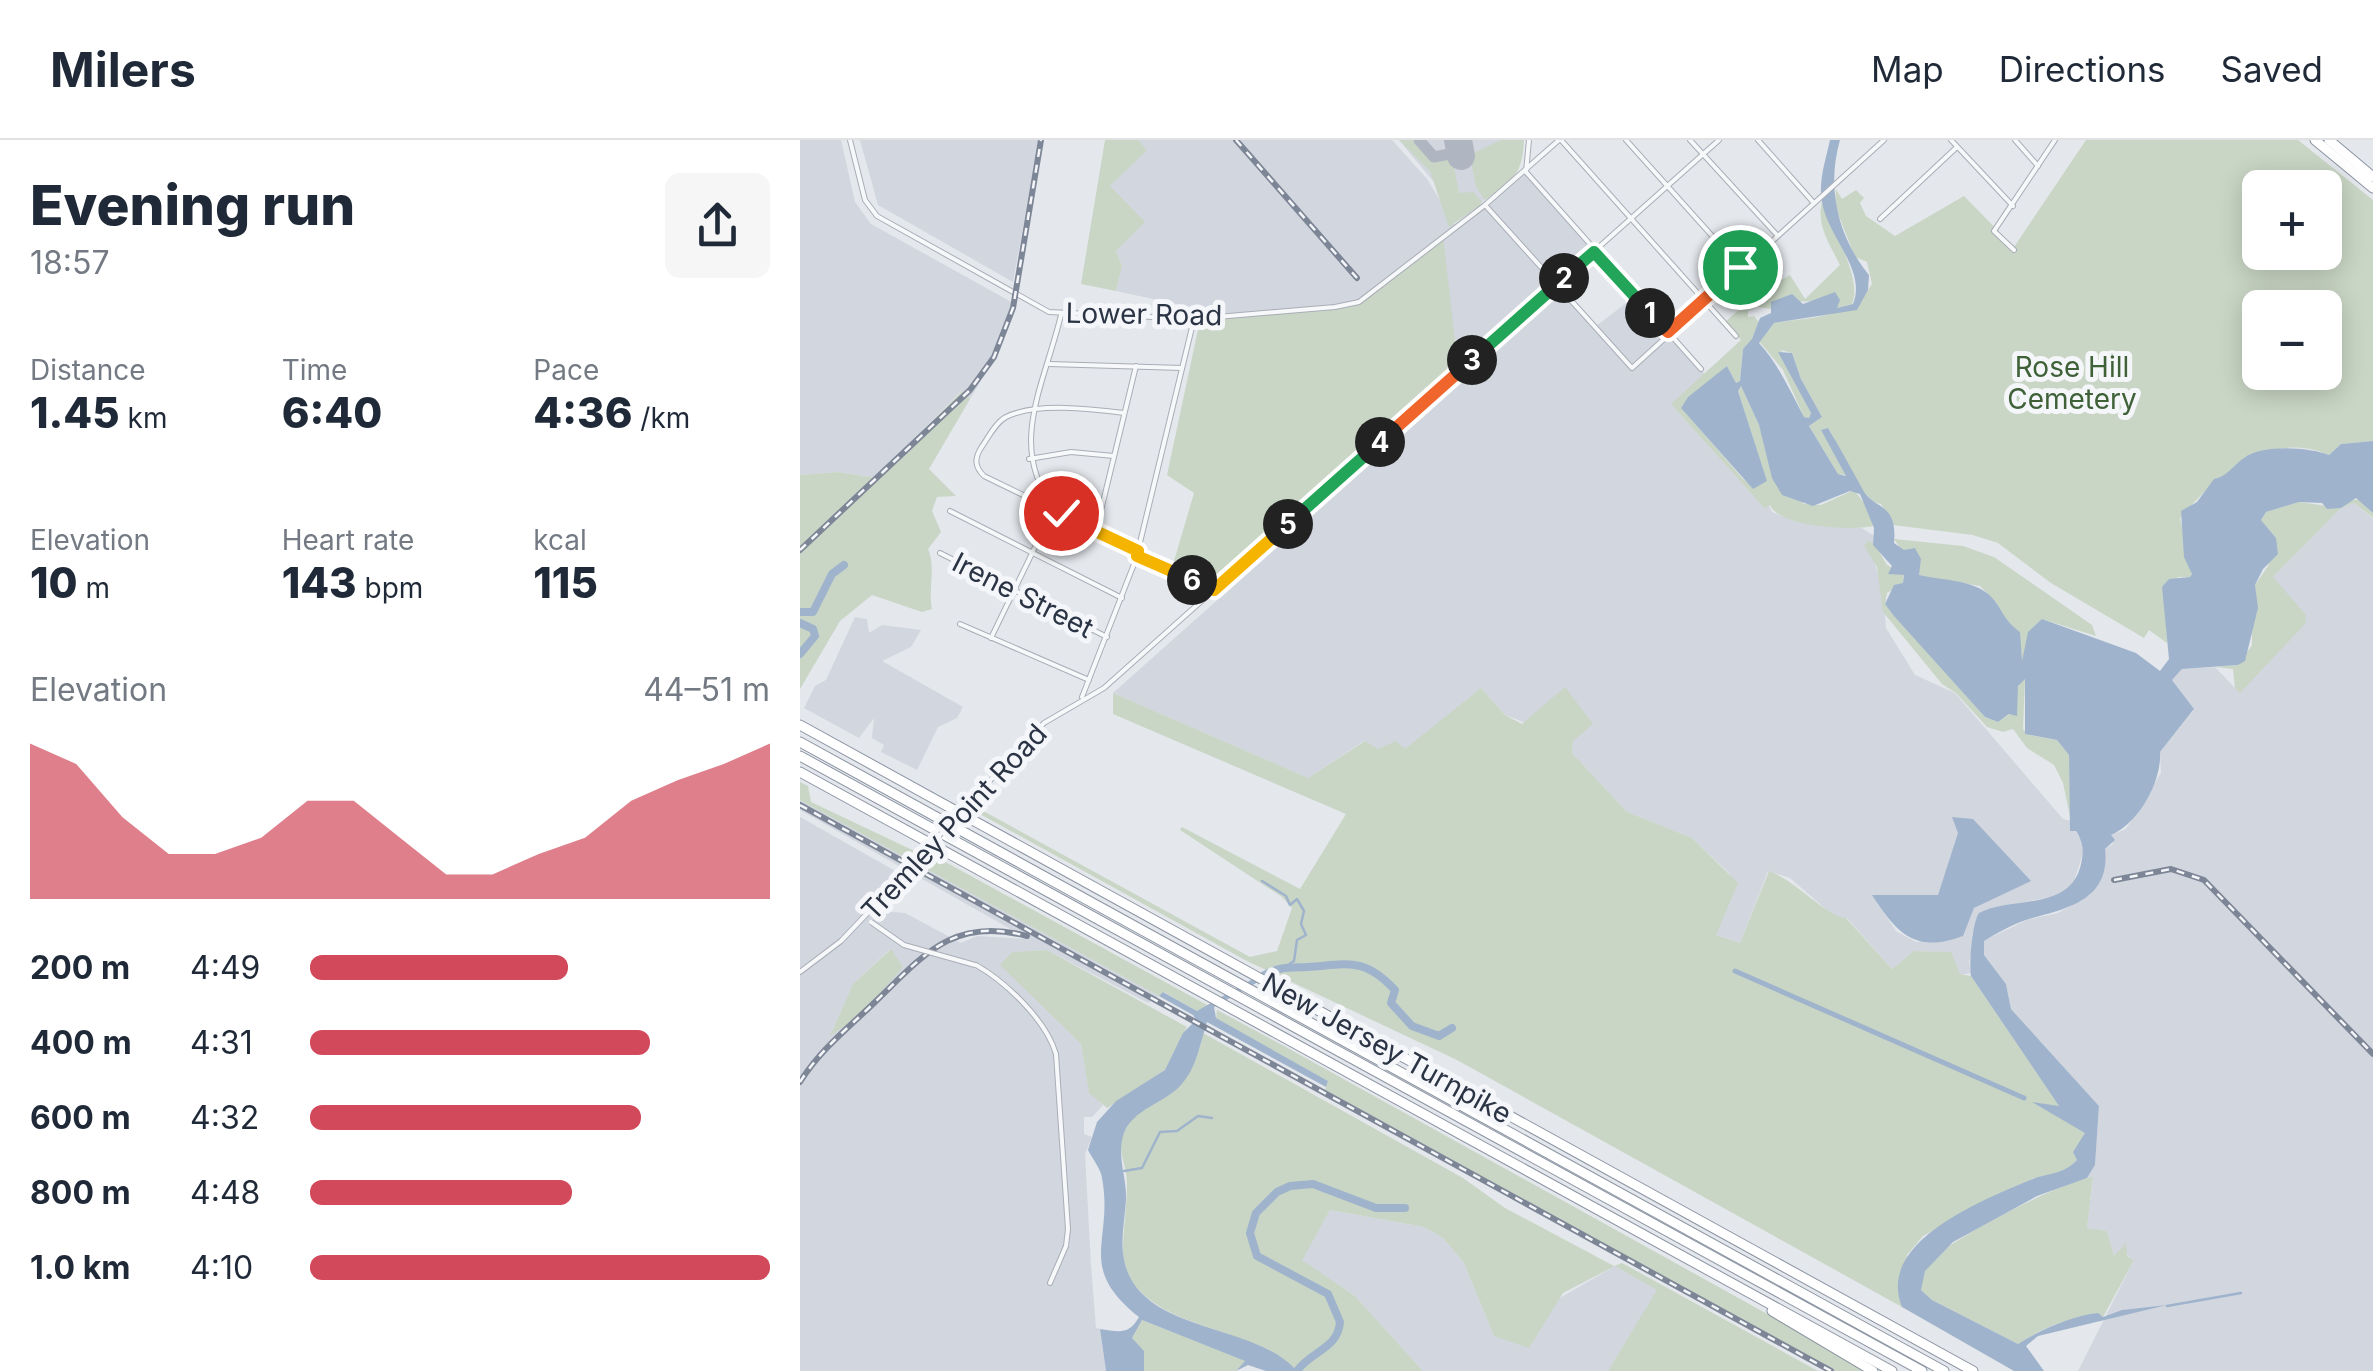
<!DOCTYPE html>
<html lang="en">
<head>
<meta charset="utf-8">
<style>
	:root { --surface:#fff; --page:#f6f6f7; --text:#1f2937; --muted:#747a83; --line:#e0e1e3; --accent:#d1495b }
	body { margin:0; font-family:Inter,sans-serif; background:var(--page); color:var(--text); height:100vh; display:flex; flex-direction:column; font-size:38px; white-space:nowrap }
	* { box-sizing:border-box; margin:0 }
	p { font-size:32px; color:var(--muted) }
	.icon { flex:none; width:55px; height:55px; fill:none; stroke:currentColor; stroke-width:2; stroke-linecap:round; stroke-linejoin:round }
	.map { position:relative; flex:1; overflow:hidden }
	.side { display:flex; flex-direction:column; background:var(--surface); width:800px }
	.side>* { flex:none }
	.controls { position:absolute; left:1442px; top:30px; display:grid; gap:20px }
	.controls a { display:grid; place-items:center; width:100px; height:100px; border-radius:15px; background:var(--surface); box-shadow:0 5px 25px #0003; font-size:50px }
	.pin { position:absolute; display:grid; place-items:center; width:85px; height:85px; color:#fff; margin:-42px; border:5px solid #fff; border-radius:50%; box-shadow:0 2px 10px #0007 }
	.km { position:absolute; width:50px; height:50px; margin:-25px; border-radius:50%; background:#222; color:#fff; font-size:28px; line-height:50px; text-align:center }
	.round { display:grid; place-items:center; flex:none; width:105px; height:105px; border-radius:15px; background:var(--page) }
	.headline { display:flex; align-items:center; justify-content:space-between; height:170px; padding:0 30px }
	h1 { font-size:55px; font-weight:800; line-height:75px }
	.figures { display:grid; grid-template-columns:repeat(3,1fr); gap:15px; height:170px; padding:10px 30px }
	.figures div { display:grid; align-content:center }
	.figures b { font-size:42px; font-weight:800 }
	.figures small { font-size:28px; font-weight:400 }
	.figures p { font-size:28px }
	.chart { height:280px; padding:20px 30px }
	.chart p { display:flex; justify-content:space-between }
	.chart svg { width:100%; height:180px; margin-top:10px; fill:var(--accent); opacity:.7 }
	ul { padding:0 30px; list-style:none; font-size:32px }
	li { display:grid; grid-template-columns:160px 120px 1fr; align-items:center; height:75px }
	li i { height:25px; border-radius:12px; background:var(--accent) }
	header { display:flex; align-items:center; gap:60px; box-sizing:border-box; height:140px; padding:0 50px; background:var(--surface); border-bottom:2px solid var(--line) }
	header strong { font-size:48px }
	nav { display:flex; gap:55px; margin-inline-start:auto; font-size:35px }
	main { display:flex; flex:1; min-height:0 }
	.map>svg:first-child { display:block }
	.built { fill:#d2d6de; fill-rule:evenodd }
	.green { fill:#c9d6c5; fill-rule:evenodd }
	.water { fill:#9fb4cc }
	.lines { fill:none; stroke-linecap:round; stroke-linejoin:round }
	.stream { stroke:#9fb4cc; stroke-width:2.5 }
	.canal { stroke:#9fb4cc; stroke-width:5 }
	.river { stroke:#9fb4cc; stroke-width:8 }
	.taxiway { stroke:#b0b6c1; stroke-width:11 }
	.runway { stroke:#b0b6c1; stroke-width:28 }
	.street-casing { stroke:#a9aeb7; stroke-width:6 }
	.highway-casing { stroke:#8b94a3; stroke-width:11 }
	.street { stroke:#f7f8fa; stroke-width:4 }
	.highway { stroke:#fff; stroke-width:9 }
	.rail-casing { stroke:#7d8696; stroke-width:6 }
	.rail { stroke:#f4f6f9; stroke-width:2.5; stroke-dasharray:8; stroke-linecap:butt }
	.street-bridge-casing { stroke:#a9aeb7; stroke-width:6; stroke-linecap:butt }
	.street-bridge { stroke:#f7f8fa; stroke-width:4 }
	.split-1-casing { stroke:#fff; stroke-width:20 }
	.split-2-casing { stroke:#fff; stroke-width:20 }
	.split-3-casing { stroke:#fff; stroke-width:20 }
	.split-4-casing { stroke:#fff; stroke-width:20 }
	.split-5-casing { stroke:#fff; stroke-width:20 }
	.split-6-casing { stroke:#fff; stroke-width:20 }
	.split-7-casing { stroke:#fff; stroke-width:20 }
	.split-8-casing { stroke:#fff; stroke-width:20 }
	.split-1 { stroke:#f0652b; stroke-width:12 }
	.split-2 { stroke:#22a559; stroke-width:12 }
	.split-3 { stroke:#22a559; stroke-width:12 }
	.split-4 { stroke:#f0652b; stroke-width:12 }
	.split-5 { stroke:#22a559; stroke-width:12 }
	.split-6 { stroke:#f5b400; stroke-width:12 }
	.split-7 { stroke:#f5b400; stroke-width:12 }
	.split-8 { stroke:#f5b400; stroke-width:12 }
	.labels { text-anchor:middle; stroke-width:10; stroke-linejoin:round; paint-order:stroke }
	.street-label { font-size:28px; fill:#2b3445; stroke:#f4f6f9 }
	.park-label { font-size:28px; fill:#3f6138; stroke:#f4f6f9 }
</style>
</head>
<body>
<header>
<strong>Milers</strong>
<nav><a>Map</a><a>Directions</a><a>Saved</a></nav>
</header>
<main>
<section class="side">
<div class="headline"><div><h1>Evening run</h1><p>18:57</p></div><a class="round"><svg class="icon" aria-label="share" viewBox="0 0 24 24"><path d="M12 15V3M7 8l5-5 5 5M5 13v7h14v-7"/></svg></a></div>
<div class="figures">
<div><p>Distance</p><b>1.45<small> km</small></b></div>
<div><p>Time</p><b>6:40</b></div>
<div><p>Pace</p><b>4:36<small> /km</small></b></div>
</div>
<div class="figures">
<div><p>Elevation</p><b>10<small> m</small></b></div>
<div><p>Heart rate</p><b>143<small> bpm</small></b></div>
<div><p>kcal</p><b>115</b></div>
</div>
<div class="chart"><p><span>Elevation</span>44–51 m</p>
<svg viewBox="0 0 160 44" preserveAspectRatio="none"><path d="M0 44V6L10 11L20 24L30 33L40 33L50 29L60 20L70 20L80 29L90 38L100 38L110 33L120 29L130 20L140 15L150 11L160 6V44z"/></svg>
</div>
<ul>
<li><b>200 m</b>4:49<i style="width:56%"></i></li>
<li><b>400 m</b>4:31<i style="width:74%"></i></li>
<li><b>600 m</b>4:32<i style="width:72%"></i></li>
<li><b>800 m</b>4:48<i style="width:57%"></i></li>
<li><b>1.0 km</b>4:10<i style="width:100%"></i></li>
</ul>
</section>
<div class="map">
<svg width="1573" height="1231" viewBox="0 0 1573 1231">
	<rect width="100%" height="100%" fill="#e4e7ec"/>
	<g class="built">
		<path d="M0,0H41L55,62L71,84L215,164L196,215L170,259L161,251L76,338L38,332L0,335Z"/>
		<path d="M60,0H239L213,142L78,65Z"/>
		<path d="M338,0H592L627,39L656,86L723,31L788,104L647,230L655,200L550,165L401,179L390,167L316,151L322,126L316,111L310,46L346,10Z"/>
		<path d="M599,0H707L713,39L667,73L638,47Z"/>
		<path d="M763,152L795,187L834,157L905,234L872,265L965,369L969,365L972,372L994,381L1062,388L1074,396L1072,414L1083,451L1086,488L1115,535L1155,553L1263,679L1271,681L1270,691H1275L1281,699L1283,713L1272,748L1257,756L1185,770L1172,795L1175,808L1169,821L1171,833L1160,835L1150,812L1114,811L1092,829L1047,778H1036L990,738L968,731L940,803L916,795L930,734L892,698L827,672L772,613L773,601L705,575L681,548L605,610L577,609L564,601L508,638L313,553ZM1153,678L1230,740L1174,768L1163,795L1116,802L1096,791L1073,756L1138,755L1159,693Z"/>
		<path d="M1554,363L1573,379V1231H1278L1334,1120L1321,1111L1314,1116L1307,1091L1287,1088L1293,1038H1287L1295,1025L1299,966L1211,869L1206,844L1184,815L1183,801L1227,780L1258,773L1290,755L1305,709L1313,704L1311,695L1326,689L1361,633L1360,612L1394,570L1372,540L1382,529L1415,527L1439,552L1475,442L1473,437L1541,368Z"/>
		<path d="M55,477L67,479L69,493L82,485L121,490L111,507L82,521L163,567L157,578L138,587L117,630L81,612L84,605L72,598L74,578L59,598L4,568L15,546L26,540Z"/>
		<path d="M0,660L359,856L348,863L247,810L212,812L201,825L281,904L289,952L303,965L292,977H284V994L292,997L285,1014L291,1125L296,1188L300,1189L306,1231H0V677L106,737L80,771L105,773L161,803L177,796L228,799L0,670ZM90,809L103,827L31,894L53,844Z"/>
		<path d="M530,1070L624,1087L643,1098L664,1123L694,1196L815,1126L858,1150L808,1231H623L555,1156L501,1120Z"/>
	</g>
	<g class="green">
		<path d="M305,0H338L347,10L310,46L345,82L316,111L322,126L316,151L281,144Z"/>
		<path d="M599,0H615L633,18L652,17L659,53L673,52L682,62L679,66L649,87L630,31Z"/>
		<path d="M701,0H724C722,37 713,39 685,60L676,47L670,15Z"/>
		<path d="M1286,0H1498L1573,60V301L1541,304L1529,315C1469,289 1416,336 1380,378L1392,433L1391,437H1378L1366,460L1367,503L1349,490L1344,498L1251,443L1198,403L1173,395L1093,385L1081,364C1060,361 1041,310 1029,289L1022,291L1046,335L1038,334L1009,286L1022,277L1001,239L992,213L981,210L1011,273L1009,278L1004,277L983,230L959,201L974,183C1011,177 1051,179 1072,144L1067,122L1055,117L1035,66L1036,49L1042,59L1056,50L1064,58L1060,63L1066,76L1095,96L1164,56L1214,107ZM1460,48H1525V112H1460ZM1460,168H1525V232H1460Z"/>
		<path d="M1022,62C1032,89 1063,139 1052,164L1037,168L1027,157C1004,166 991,158 972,162L971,169L958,167L948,171V177L954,176L959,182L952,200L943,209L940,241L936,243L927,226L881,267L943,339L955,347L966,339L938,251L941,246L959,285L975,340L1004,364L1021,365L1054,350L1068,368L1073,386C1050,391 979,387 970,365L965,369L871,264L941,200L925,182L957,154L990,135L1005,159L1040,125C1030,105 1016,85 1022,62Z"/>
		<path d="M643,97L655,200L647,230L406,445L371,431L394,353L367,335L400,180L550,165Z"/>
		<path d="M162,251L170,259L129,329L156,356L137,357L132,371L141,392L128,409C136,426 128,450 132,469L122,472L72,455L40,481L0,549V335L38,332L76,338Z"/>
		<path d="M1559,359L1573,373V378L1554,363L1541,368L1473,437L1506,475L1505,484L1440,553L1435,548L1433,529L1415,527L1438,525L1452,505V483L1457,473L1455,445L1468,426L1476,398L1461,380L1466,372L1499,362L1541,368L1548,361Z"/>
		<path d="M1094,399L1163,406L1194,417L1292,485L1296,496L1242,479L1222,527L1196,462L1180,446L1119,436Z"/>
		<path d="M1068,401L1074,403L1087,425L1104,434L1103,443L1087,453L1085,464L1185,577L1198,582L1210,574L1220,541L1225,539L1223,589L1229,595L1257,600L1269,615L1271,681L1263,643L1254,625L1227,608L1213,589L1203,592L1187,587L1156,553L1142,544L1083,472L1077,427L1064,406Z"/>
		<path d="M765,547L793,584L773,601L772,613L827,672L892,698L938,743L916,795L940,803L969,731C995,740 1028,778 1046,778L1092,829L1114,811L1151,812L1160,834L1171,836L1260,967L1236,963L1286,993L1277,1020L1261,1034L1234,1038L1212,1048L1123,1096L1107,1115L1102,1167L657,920L447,821L171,669L174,666L450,817L477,811L492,768L482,757L380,690L382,687L500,749L546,674L313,574V553L508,638L565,601L578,609L596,601L605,609L681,548L705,575L722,584Z"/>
		<path d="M0,642L8,646L11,662L125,716L129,713L409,866L397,871L364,852L359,856L0,660Z"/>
		<path d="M91,809L103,827L60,876L30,896L53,844Z"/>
		<path d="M247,810L387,887L365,930L307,968L289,953L281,904L200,825L212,812Z"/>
		<path d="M417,870L484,906L1070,1231H1035L525,950L528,941L416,879Z"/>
		<path d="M403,893L663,1038L705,1068L814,1126L822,1123L1018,1231H808L857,1150L815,1126L763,1153L729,1208L694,1196L664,1123L643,1098L624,1087L530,1070L502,1120L555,1156L623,1231H497C454,1182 319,1191 323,1104C324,1084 327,1063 327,1043C327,1020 313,1011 328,985C351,946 395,950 403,893Z"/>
		<path d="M1293,1037L1287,1088L1307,1091L1314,1116L1326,1103L1327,1116L1334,1120L1303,1177C1272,1174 1243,1188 1218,1204L1132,1160L1121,1150C1121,1139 1124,1129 1131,1121C1149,1099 1265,1040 1293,1037Z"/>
		<path d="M342,1180L446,1221L436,1231H344L343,1211L332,1198Z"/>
	</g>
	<g class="water">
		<path d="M1030,0H1040C1026,48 1038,97 1069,135L1068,150L1057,170L974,183L959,203C979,225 989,249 1004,277L1009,278L1011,273L978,212L992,213L1001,239L1022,277L1009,286L1038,334L1046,336L1021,290L1028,288C1040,308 1052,330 1063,350C1074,370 1098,362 1094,403L1104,410L1115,408L1121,419L1119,435C1144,441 1179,439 1195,461C1204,474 1206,482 1220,492L1222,521L1228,492L1242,479L1336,513L1360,531L1369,519L1362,447L1369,439L1390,437L1392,434L1384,417L1381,371L1397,362L1414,339C1425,338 1434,325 1444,318C1462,304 1509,307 1529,315L1541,304L1573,301V373L1556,358L1541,368L1527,369L1522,363L1499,362L1466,372L1461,380L1476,398L1478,414L1463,429L1455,445L1458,468L1445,521L1438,525L1382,529L1372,540L1394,569L1360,612C1362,641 1339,683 1311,695L1315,700L1305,709C1311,762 1264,769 1226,780C1211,785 1197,793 1184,801V815L1206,844L1211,869L1299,966L1295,1025L1287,1038L1237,1056L1153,1102L1125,1131L1121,1150L1132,1160L1218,1204C1242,1189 1274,1175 1298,1173L1303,1177L1322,1170L1367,1165L1238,1196L1226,1206L1244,1231H1214L1102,1167C1075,1101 1186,1059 1230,1040C1249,1032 1261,1036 1277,1020L1273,1012L1285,993L1232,962L1259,966L1171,836C1169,825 1172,783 1179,773C1212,756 1267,771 1280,728C1284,714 1284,703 1276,691H1270L1269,615L1257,600L1225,594V539L1218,546L1217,576L1209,574L1198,582L1185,577L1094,476L1085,464L1094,445L1103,443L1104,435L1088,434L1092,426L1073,405L1074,388L1060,354L1050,351L1013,366L982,355L972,338L959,285L941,246L938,251L967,341L953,349L881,268L888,257L927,226L936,243L940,241L943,209L952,199L960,178L971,173V162L992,154L1003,164L1035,152L1040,160L1037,168L1053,164C1067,130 1027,96 1022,62C1018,41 1026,19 1030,0Z"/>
		<path d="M1152,677L1173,679L1231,741L1174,768L1163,796C1114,814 1097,793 1072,755H1138L1158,693Z"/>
		<path d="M465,832L472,834L414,867L416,878L528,941L526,947L407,882C400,904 397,927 381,945C365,963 333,969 324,993C316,1017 327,1036 326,1060C325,1077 321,1096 323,1113C332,1195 453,1180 497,1231H466L448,1225L436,1231L445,1221L342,1180L332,1198L344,1211V1231H306L300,1189C319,1192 329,1195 339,1177C275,1126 314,1102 302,1038C301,1029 292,1018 288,1010L297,982L316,961L365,930L383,893L396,880L393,875L359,856L363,852L397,871Z"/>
	</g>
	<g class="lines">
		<g class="stream">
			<path d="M462,741L486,756L490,765L497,759L504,771L501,784L506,795L497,800L494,821L485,827"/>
			<path d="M324,1031L342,1028L360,992L377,991L398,976L412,978"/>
			<path d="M1367,1166L1441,1153"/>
		</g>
		<path class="canal" d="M935,831L1224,958"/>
		<g class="river">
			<path d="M0,472H13L32,434L44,425"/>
			<path d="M0,483L13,489L15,496L0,514"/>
			<path d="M463,836C479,826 490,828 508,827C549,824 564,817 595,850L591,863L612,886L639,896L652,888"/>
			<path d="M497,1231C511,1211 538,1209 540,1182L528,1154L457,1116L450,1093L456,1073L477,1052L490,1046L513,1044L576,1068H605"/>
		</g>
		<path class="taxiway" d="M619,0L634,17L660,12"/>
		<path class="runway" d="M658,0L661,16"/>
		<defs>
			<g id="street">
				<path d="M50,0L65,60L77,76L249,172L394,179L535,167L559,162L685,65L759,0"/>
				<path d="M761,0L936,196"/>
				<path d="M826,0L940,127"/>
				<path d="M890,0L977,95"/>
				<path d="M958,0L1013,62"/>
				<path d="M1151,0L1213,66"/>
				<path d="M1215,0L1238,26"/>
				<path d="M726,32L901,229"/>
				<path d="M726,32L729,0"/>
				<path d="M685,65L832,228L1084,0"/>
				<path d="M1080,79L1157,7"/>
				<path d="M1214,110L1194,91L1255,0"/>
				<path d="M249,224L382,228"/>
				<path d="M324,273C292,269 236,262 206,277C195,283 188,298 181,308C174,319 175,327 184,336L338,411"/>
				<path d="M229,319L271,312L314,316"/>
				<path d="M250,359L303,361"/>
				<path d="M150,371L322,458"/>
				<path d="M296,391L336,226"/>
				<path d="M140,413L307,497"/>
				<path d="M337,416L414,450"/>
				<path d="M160,484L289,540"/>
				<path d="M191,498L254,368C207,306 244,246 261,175"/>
				<path d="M282,557L336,419L394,179"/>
				<path d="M169,663L244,583L304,548L919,0"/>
				<path d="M176,825C206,842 246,880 256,914L268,1089L266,1106L250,1143"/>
				<path d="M0,832L41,801L96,743"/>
			</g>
			<g id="highway">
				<path d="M1515,0L1573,48"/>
				<path d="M1529,0L1573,37"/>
				<path d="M0,585L1173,1231"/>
				<path d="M0,602L1144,1231"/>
				<path d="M0,616L1122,1231"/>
				<path d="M0,632L1092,1231"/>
				<path d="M972,1171L1073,1231"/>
			</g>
		</defs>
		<use href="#street" class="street-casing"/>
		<use href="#highway" class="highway-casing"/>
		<use href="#street" class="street"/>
		<use href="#highway" class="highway"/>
		<defs>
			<g id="rail">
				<path d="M436,0L557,138"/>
				<path d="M0,410L170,250L194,217L213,168L241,0"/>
				<path d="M0,665L1031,1231"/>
				<path d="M1314,740L1371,729L1404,740L1573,914"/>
				<path d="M0,942C21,909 46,890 74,863C122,817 152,776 227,796"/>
			</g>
		</defs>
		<use href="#rail" class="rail-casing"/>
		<use href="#rail" class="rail"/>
		<defs>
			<g id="street-bridge">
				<path d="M96,743L169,663"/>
				<path d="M71,782L104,805L175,825"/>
			</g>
		</defs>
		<use href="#street-bridge" class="street-bridge-casing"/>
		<use href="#street-bridge" class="street-bridge"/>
	</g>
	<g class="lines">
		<defs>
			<path id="split-1" d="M850,173L868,192L940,127"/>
			<path id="split-2" d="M764,138L794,112L850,173"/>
			<path id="split-3" d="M672,220L764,138"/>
			<path id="split-4" d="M580,302L672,220"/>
			<path id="split-5" d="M488,384L580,302"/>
			<path id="split-6" d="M392,440L414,450L488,384"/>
			<path id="split-7" d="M287,387L338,411L337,416L392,440"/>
			<path id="split-8" d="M261,373L287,387"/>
		</defs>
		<use href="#split-1" class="split-1-casing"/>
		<use href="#split-2" class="split-2-casing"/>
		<use href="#split-3" class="split-3-casing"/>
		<use href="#split-4" class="split-4-casing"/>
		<use href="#split-5" class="split-5-casing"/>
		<use href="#split-6" class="split-6-casing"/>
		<use href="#split-7" class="split-7-casing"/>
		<use href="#split-8" class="split-8-casing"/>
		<use href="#split-1" class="split-1"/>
		<use href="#split-2" class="split-2"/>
		<use href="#split-3" class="split-3"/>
		<use href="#split-4" class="split-4"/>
		<use href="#split-5" class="split-5"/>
		<use href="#split-6" class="split-6"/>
		<use href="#split-7" class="split-7"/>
		<use href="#split-8" class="split-8"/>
	</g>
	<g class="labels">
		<g class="street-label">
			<text transform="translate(344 174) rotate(1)" y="10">Lower Road</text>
			<text transform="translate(223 455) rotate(27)" y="10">Irene Street</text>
			<text transform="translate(154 682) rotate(-47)" y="10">Tremley Point Road</text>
			<text transform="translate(587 908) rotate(29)" y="10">New Jersey Turnpike</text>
		</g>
		<g class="park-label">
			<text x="1272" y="237">Rose Hill<tspan x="1272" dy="32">Cemetery</tspan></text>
		</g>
	</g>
</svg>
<div class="controls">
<a>+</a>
<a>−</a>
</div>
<div class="pin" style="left:940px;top:127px;background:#1e9e55"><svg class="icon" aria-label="arrive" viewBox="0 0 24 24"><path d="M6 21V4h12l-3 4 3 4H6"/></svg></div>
<div class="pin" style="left:261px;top:373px;background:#d93025"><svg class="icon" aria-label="check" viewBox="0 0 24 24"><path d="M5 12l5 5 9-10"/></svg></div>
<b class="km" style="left:850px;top:173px">1</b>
<b class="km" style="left:764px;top:138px">2</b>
<b class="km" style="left:672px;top:220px">3</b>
<b class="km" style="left:580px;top:302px">4</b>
<b class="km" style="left:488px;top:384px">5</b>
<b class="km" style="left:392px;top:440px">6</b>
</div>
</main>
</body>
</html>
